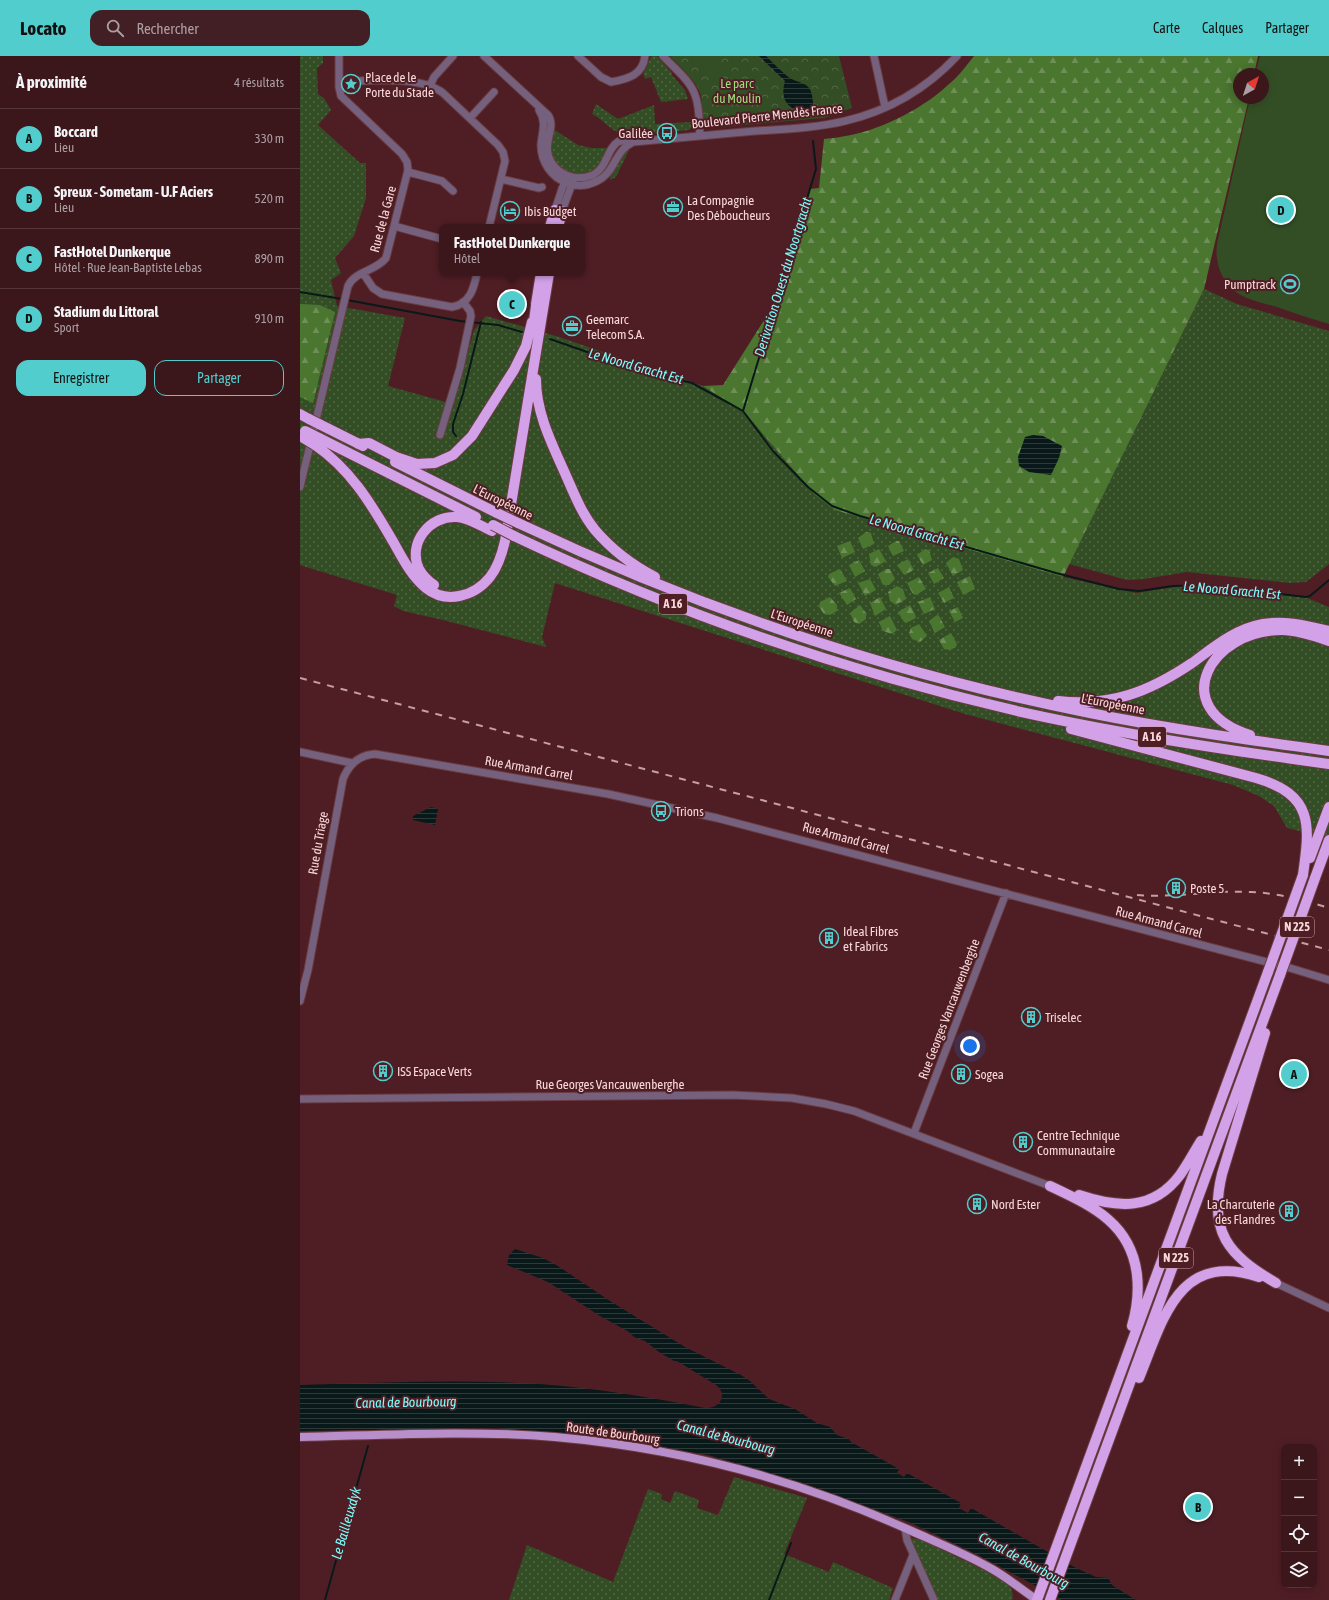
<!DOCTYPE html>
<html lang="fr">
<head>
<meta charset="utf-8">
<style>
	:root { --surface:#3b161b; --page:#421f24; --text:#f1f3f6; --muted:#ac9fa3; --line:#54353a; --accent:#52cdcd }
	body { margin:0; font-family:"Asap Condensed",sans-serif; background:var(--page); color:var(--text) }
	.controls { position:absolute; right:12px; bottom:12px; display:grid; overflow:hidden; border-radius:8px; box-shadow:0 2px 10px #0003 }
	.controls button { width:36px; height:36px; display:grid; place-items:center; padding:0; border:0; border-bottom:1px solid var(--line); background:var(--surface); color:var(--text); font:20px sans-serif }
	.compass { position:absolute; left:933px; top:12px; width:36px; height:36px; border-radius:50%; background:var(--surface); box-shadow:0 2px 10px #0003; rotate:39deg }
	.you { position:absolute; left:670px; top:990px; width:14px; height:14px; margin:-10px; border:3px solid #fff; border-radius:50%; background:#1a73e8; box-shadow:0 0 0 6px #1a73e833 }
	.badge { display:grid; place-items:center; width:26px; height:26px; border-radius:50%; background:var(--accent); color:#111; font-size:13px; font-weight:700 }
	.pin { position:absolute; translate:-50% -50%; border:2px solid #fff; box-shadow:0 1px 4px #0006 }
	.popup { position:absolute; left:139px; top:168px; width:146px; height:52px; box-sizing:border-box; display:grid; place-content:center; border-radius:8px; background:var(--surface); filter:drop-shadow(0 1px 3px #0005); font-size:13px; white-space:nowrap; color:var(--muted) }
	.popup b { font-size:15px; color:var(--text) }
	.popup::after { content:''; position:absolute; left:50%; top:100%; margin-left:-8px; border:8px solid transparent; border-top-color:var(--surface) }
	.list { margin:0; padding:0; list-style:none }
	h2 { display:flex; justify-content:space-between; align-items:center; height:52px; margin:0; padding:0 16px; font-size:17px }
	h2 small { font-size:13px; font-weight:400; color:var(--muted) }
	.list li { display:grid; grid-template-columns:26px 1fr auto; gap:12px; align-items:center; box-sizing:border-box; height:60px; padding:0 16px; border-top:1px solid var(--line) }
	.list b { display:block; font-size:15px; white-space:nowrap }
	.list p { margin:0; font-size:13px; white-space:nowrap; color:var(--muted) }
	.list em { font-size:13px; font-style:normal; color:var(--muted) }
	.actions { display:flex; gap:8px; padding:12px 16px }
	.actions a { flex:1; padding:9px 0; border:1px solid var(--accent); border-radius:12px; text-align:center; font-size:14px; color:var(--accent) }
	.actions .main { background:var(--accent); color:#111 }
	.icon { flex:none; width:22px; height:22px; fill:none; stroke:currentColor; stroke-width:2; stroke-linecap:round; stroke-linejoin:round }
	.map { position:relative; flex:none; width:1029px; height:1544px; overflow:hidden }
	header { display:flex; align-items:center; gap:24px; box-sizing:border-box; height:56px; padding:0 20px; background:var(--accent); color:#111 }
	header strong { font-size:19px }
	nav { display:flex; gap:22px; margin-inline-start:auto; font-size:14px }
	.search { width:280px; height:36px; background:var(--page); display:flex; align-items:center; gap:10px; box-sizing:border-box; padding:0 14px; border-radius:12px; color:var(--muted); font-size:15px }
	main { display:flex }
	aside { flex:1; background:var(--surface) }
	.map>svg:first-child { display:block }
	.grass { fill:url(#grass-dots) }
	.forest { fill:url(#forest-firs) }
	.park { fill:url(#park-crowns) }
	.garden { fill:#334e25 }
	.water { fill:url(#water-rules) }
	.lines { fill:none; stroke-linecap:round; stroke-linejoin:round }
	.stream { stroke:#091919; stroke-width:2 }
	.minor-casing { stroke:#6a3c41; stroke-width:9 }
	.major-casing { stroke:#6a3c41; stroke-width:10 }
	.highway-casing { stroke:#6a3c41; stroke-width:12 }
	.minor { stroke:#75617d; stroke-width:7 }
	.major { stroke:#b88fca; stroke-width:8 }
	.highway { stroke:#d2a1e8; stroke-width:10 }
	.rail { stroke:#c59fa1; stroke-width:2; stroke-dasharray:7 7; stroke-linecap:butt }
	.highway-bridge-casing { stroke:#6a3c41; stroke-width:12; stroke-linecap:butt }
	.highway-bridge { stroke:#d2a1e8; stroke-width:10 }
	.labels { text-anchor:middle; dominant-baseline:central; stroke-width:4; stroke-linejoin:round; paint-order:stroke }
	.shield { fill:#4f1e24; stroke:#c6a0a3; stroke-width:1 }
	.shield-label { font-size:12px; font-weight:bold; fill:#f9d8d9 }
	.poi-label { font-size:13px; fill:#f9d8d9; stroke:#4f1e24; text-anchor:start }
	.park-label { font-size:13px; fill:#9edd7d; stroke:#4f1e24 }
	.street-label { font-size:13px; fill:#f9d8d9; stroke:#4f1e24 }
	.water-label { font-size:14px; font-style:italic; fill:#7cfcfc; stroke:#4f1e24 }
</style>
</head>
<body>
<header>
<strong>Locato</strong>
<div class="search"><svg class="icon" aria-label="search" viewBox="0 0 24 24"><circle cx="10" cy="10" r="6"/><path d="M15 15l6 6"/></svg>Rechercher</div>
<nav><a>Carte</a><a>Calques</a><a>Partager</a></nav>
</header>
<main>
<aside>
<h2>À proximité<small>4 résultats</small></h2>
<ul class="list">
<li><span class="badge">A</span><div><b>Boccard</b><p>Lieu</p></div><em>330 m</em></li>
<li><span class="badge">B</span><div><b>Spreux - Sometam - U.F Aciers</b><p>Lieu</p></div><em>520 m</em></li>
<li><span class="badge">C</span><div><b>FastHotel Dunkerque</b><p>Hôtel · Rue Jean-Baptiste Lebas</p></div><em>890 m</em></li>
<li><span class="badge">D</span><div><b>Stadium du Littoral</b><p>Sport</p></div><em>910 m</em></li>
</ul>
<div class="actions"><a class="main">Enregistrer</a><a>Partager</a></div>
</aside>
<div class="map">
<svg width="1029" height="1544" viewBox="0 0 1029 1544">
	<defs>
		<pattern id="grass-dots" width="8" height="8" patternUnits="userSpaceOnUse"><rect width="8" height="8" fill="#334e25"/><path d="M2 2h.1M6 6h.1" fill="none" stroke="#516744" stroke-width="1.8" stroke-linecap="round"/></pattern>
		<pattern id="forest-firs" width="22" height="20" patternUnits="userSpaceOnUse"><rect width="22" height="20" fill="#4a7630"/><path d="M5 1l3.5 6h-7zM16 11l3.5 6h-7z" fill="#6e8f57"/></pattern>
		<pattern id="park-crowns" width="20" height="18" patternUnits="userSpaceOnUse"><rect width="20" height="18" fill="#334e25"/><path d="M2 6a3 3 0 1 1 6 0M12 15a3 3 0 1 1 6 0" fill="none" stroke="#516744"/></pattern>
		<pattern id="water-rules" width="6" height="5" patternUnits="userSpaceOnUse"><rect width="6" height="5" fill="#091919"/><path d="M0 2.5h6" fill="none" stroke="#2e3a3a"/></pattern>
	</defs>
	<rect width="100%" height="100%" fill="#4f1e24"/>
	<!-- grass -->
	<path class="grass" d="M0,0h23v7l-6,5 1,26 6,4 7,12 -13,15 42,38h6v35l-12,38 -19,22 6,15 -10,7 6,26 68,12 -17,68 65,18 21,-74 12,-14 73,21 144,49 42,27 69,81 249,83 73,16 57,-9 114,14 22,9v231l-42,-10 -13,-22 -15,-10 -26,-11 -268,-71 -410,-131 -13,54 4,10 -103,-27 -40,-9 -9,-5 3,-11 -97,-30z
		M352,0h5l15,17v2l13,15 3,9 -27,3 -10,-25 -6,2 -2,-5c4,-5 5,-14 9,-18z
		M296,48l22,15 36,-14 1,19 36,-2v6l-2,2 -61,5c-16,-1 -22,-14 -36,-21z
		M253,73l25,16 14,3h16l-9,19 -8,6 -7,2 -18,-2 -12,-9 -5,-16z
		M331,90l-15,31 -6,3c0,-14 11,-25 21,-34z
		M904,233l33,15 92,27v233l-23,18 -16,1 -103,-11 -43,7 -17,1 -58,-16z
		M434,1421l73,21 -23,56 45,18 4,-10 60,26 -4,12h-380l18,-55 86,37 35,-93 14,5 -1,5 9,4 5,-12 24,9 -2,8 21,7z
		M611,1482l11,2 66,32 23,14 2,11 -1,3h-77l-26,-59z"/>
	<!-- forest -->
	<path class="forest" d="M674,0h284l-4,18h-15v24h10l-45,191 -141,288 -228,-67 -21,-16 -69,-81 -42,-27 20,-1 59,-93 28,-103 9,-1 5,-49c9,-1 18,-2 27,-4 34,-7 74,-28 98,-51 10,-8 17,-18 25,-28z
		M0,248l20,1 15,7 -22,91 -13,-6z
		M566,476l5,1 3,11 -11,5 -5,-11z
		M550,485l5,11 -13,6 -5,-12z
		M596,485h3l5,10 -11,5 -5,-10z
		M579,493l7,12 -10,6 -5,-2 -2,-11z
		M625,493l4,1 3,10 -9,5 -6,-10z
		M653,501l6,2 4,11 -10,6 -7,-13z
		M608,503l6,11 -10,5 -7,-10z
		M559,504l6,11 -10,6 -6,-12z
		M638,512l6,10 -10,6 -6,-11z
		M540,513l7,12 -12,5 -7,-9 1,-3z
		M586,513h4l5,10 -6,6h-6l-5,-11z
		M670,520l5,13 -12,6 -6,-13z
		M619,521l7,12 -10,6 -3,-1 -6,-11z
		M570,523l6,11 -11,6 -7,-13z
		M597,530l6,3 3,10 -10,6 -6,-4 -2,-9z
		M649,531l5,11 -10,5 -6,-10z
		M550,532l6,11 -9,6 -8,-12z
		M530,541l7,8v6l-7,4 -6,-1 -5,-7 1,-5z
		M580,541l6,12 -11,7 -5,-13z
		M630,541l5,12 -11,5 -6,-12z
		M560,549l6,8v6l-7,5 -5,-2 -4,-9z
		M610,549l5,9 1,4 -10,5 -2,-1 -6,-10z
		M658,551l5,11 -8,4 -6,-11z
		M637,559l2,1 6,11 -10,6 -6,-12z
		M590,560l7,14 -5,4 -9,-3 -4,-9z
		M619,568l8,12 -7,6 -8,-3 -3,-6 2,-5z
		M651,577l6,11 -1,3 -6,3 -6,-1 -5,-9z"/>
	<!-- park -->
	<path class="park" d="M370,0h169l13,52 -28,10 -116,10c-8,-6 -5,-24 -7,-33 -5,-15 -20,-27 -31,-39z"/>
	<!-- garden -->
	<path class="garden" d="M405,0h3l15,16 -9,9 -17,-18z
		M960,0h69v268c-17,-5 -35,-11 -52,-17 -10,-3 -20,-5 -30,-9 -22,-9 -33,-31 -30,-54l33,-146h13v-24h-8z"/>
	<!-- water -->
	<path class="water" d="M459,0h7c7,7 14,14 21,20 13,10 25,3 26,27 0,5 -1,8 -4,11 -19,-4 -30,-12 -24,-33z
		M733,379l10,1 19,10 -3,12 -8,17 -22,-3 -10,-6 -1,-9 7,-20z
		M131,751l7,2 -3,16 -22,-5v-4z
		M215,1193l28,9 15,8 52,35 75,46 56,28 9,6 19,18 26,10 22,14 13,4 7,8 12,4 2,3 48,27 -2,4 7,4 3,-4 54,30 -2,5 9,5 3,-5 105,60 20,9 13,1 1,4 2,2v1l24,15h-74l-84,-45 -67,-32 -108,-40 -95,-28 -102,-18 -109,-9 -197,3v-46c79,-2 160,-6 240,-1 55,4 110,13 165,24 14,1 24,-13 11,-23l-39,-24h-3l-15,-9 -14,-11 -11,-4 -5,-5 -29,-16 -52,-34 -41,-17 2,-10z"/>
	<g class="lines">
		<!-- stream -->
		<path class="stream" d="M0,236l42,7
			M47,244l113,21 38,4 24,7
			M250,283l86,30 56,14 33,18 18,10 30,40 35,36 24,19 28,10 196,57 63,16 20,2 34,-5 31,-1 102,12 4,-1 19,-16
			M443,355l73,-242 -3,-28
			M156,380l-3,-4v-8l10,-30 18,-72
			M25,1544l43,-154
			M469,1544l22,-57"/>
		<defs>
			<path id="minor" d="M184,0l64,59c6,9 1,17 0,27 -3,15 6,29 21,34 8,3 16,2 24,-1 15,-8 13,-26 26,-34l14,1c41,-4 81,-7 122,-11 30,-2 61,-3 90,-10 43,-10 82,-33 112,-65
				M278,0l23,21 10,5c17,-3 32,-7 34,-26
				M363,0c11,12 27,24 32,39 5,12 4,28 5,41
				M574,0l11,51
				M39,26c30,-1 80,-7 104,11l55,52 5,7 2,9 -16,66
				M130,30l4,-9 19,-21
				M239,54c8,12 3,22 2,35 0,17 10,32 26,38 10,4 20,3 30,-2 19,-9 17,-30 36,-39
				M170,62l24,-26
				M108,116l34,9 11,10
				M201,123l38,9 3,-1
				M255,154l11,-33
				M262,155l11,-30
				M94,170l48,13
				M63,217l10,15 9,6 70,13c18,-3 22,-19 25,-34
				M140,379l20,-67 11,-52 -1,-5 -7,-9
				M0,431l48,-201c7,-15 28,-15 38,-28l22,-88 -1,-8 -5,-8 -61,-58 -2,-9v-31
				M0,696l52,11
				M0,945l8,-31 35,-191c6,-15 16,-24 32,-25l233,40 109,24 573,150 39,12
				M0,1043l433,-4 59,3 34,6 28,7 196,75
				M614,1077l92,-240
				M976,1227l53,25
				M605,1472l2,12 27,60
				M595,1544l18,-45"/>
			<path id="major" d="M0,1381c85,-2 170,-7 255,0 124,11 248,44 361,96 25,11 52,22 76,36 16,9 30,21 45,31"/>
			<path id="highway" d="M250,171l5,-17
				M258,171l4,-16
				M236,248l5,-31
				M233,273l4,-31
				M236,323c0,33 15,63 28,92 9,20 17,42 31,59 17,20 37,35 60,47
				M0,358l9,5
				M19,368l44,22
				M19,382l157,79
				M58,388l11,-1 27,14 21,7 18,-1 18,-8 19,-19 42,-66 12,-24 6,-24
				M15,389c35,24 55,57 76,93 10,17 19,37 35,50 20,16 48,9 64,-11 8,-10 12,-23 15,-36l44,-268
				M95,406l102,51
				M218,467c182,86 374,151 572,190 79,16 159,27 239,38
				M214,480c160,76 330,135 503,175 103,23 208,39 312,53
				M134,529c-6,-4 -11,-9 -15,-16 -12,-26 11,-54 38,-52 12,1 24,9 35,14
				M758,645c52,6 91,-9 134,-38 22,-16 43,-34 71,-39 23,-4 44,2 66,7
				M771,673l185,49c58,17 54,47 47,97
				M950,679c-84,-27 -40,-105 32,-105 15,0 33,6 47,11
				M1010,802l19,-51
				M1015,822l14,-38
				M965,977l-43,141c-14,58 6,81 54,109
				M750,1130c42,20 81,37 87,89 2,18 0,34 -5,51
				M779,1139c39,13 74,16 101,-20 8,-11 14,-23 21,-34
				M839,1322c24,-58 39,-128 120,-101
				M737,1544l231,-628
				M750,1544l230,-625"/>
		</defs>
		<!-- minor casing -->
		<use href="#minor" class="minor-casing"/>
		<!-- major casing -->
		<use href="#major" class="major-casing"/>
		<!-- highway casing -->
		<use href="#highway" class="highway-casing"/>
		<!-- minor -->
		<use href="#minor" class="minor"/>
		<!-- major -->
		<use href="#major" class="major"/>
		<!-- highway -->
		<use href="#highway" class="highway"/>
		<!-- rail -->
		<path class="rail" d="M0,622l1029,272
			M837,839c38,3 76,-5 114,-3 27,1 52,8 78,16"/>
		<defs>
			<path id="highway-bridge" d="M9,363l10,5
				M5,375l14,7
				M2,381l13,8
				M197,457l21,10
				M193,469l21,11
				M968,916l35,-97
				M980,919l35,-97"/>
		</defs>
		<!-- highway-bridge casing -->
		<use href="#highway-bridge" class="highway-bridge-casing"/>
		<!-- highway-bridge -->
		<use href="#highway-bridge" class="highway-bridge"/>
	</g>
	<!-- icons -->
	<defs>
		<symbol id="sight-ring" viewBox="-11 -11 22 22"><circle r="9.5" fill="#4f1e24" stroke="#52cdcd" stroke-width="1.5"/><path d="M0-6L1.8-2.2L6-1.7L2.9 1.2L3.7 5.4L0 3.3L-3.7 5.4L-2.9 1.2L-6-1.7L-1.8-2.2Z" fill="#52cdcd"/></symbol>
		<symbol id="bus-ring" viewBox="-11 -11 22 22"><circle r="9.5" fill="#4f1e24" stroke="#52cdcd" stroke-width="1.5"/><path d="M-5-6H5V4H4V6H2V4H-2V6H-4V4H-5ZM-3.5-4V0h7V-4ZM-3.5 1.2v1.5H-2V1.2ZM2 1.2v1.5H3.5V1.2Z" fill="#52cdcd"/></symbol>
		<symbol id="office-ring" viewBox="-11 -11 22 22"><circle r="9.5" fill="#4f1e24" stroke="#52cdcd" stroke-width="1.5"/><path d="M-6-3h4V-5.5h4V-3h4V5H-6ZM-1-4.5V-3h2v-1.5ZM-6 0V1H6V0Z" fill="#52cdcd"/></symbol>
		<symbol id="hotel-ring" viewBox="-11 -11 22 22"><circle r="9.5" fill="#4f1e24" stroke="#52cdcd" stroke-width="1.5"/><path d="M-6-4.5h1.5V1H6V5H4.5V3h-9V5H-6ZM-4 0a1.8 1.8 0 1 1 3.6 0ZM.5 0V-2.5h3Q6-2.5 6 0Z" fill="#52cdcd"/></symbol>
		<symbol id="stadium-ring" viewBox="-11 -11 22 22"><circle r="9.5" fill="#4f1e24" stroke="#52cdcd" stroke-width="1.5"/><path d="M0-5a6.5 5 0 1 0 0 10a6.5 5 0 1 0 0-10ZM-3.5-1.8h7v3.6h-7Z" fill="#52cdcd"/></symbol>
		<symbol id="building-ring" viewBox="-11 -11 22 22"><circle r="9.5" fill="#4f1e24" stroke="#52cdcd" stroke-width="1.5"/><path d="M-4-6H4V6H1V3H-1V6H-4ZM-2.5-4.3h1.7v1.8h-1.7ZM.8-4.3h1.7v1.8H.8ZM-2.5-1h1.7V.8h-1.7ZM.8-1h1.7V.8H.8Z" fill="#52cdcd"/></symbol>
	</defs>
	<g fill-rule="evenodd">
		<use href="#sight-ring" x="40" y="17" width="22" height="22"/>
		<use href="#bus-ring" x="356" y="66" width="22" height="22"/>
		<use href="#office-ring" x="362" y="140" width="22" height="22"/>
		<use href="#hotel-ring" x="199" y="144" width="22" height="22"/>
		<use href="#stadium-ring" x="979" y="217" width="22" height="22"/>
		<use href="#office-ring" x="261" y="259" width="22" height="22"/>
		<use href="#bus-ring" x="350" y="744" width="22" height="22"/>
		<use href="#building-ring" x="865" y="821" width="22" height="22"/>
		<use href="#building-ring" x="518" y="871" width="22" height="22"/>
		<use href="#building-ring" x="720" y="950" width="22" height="22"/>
		<use href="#building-ring" x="72" y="1004" width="22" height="22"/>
		<use href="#building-ring" x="650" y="1007" width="22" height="22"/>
		<use href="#building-ring" x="712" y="1075" width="22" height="22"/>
		<use href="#building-ring" x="666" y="1137" width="22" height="22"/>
		<use href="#building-ring" x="978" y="1144" width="22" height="22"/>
	</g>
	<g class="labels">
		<!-- shield labels -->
		<g class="shield">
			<rect x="359" y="538" width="28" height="20" rx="3"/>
			<rect x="838" y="671" width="28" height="20" rx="3"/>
			<rect x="980" y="861" width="34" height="20" rx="3"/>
			<rect x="859" y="1192" width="34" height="20" rx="3"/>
		</g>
		<g class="shield-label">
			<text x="373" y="548">A 16</text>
			<text x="852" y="681">A 16</text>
			<text x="997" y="871">N 225</text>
			<text x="876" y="1202">N 225</text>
		</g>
		<!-- poi labels -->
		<g class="poi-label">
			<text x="65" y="21">Place de le<tspan x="65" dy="15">Porte du Stade</tspan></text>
			<text x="353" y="77" text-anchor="end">Galilée</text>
			<text x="387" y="144">La Compagnie<tspan x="387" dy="15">Des Déboucheurs</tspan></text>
			<text x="224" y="155">Ibis Budget</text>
			<text x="976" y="228" text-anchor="end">Pumptrack</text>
			<text x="286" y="263">Geemarc<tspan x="286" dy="15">Telecom S.A.</tspan></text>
			<text x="375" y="755">Trions</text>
			<text x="890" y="832">Poste 5</text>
			<text x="543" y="875">Ideal Fibres<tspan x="543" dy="15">et Fabrics</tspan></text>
			<text x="745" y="961">Triselec</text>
			<text x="97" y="1015">ISS Espace Verts</text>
			<text x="675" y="1018">Sogea</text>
			<text x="737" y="1079">Centre Technique<tspan x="737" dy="15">Communautaire</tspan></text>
			<text x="691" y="1148">Nord Ester</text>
			<text x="975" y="1148" text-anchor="end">La Charcuterie<tspan x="975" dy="15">des Flandres</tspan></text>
		</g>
		<!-- park labels -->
		<g class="park-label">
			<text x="437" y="27">Le parc<tspan x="437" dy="15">du Moulin</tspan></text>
		</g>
		<!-- street labels -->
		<g class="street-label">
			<text transform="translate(467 60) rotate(-6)">Boulevard Pierre Mendès France</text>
			<text transform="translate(83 163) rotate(-75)">Rue de la Gare</text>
			<text transform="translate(203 446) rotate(26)">L'Européenne</text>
			<text transform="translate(502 567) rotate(18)">L'Européenne</text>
			<text transform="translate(813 648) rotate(11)">L'Européenne</text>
			<text transform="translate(229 712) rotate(10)">Rue Armand Carrel</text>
			<text transform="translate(546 782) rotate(15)">Rue Armand Carrel</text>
			<text transform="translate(18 787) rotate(-80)">Rue du Triage</text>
			<text transform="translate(859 866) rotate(15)">Rue Armand Carrel</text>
			<text transform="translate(649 953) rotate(-69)">Rue Georges Vancauwenberghe</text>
			<text x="310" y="1028">Rue Georges Vancauwenberghe</text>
			<text transform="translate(313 1377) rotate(8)">Route de Bourbourg</text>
		</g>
		<!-- water labels -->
		<g class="water-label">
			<text transform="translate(483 221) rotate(-73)">Derivation Ouest du Noortgracht</text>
			<text transform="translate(336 310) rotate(16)">Le Noord Gracht Est</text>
			<text transform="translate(617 476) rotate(16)">Le Noord Gracht Est</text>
			<text transform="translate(932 534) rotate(5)">Le Noord Gracht Est</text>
			<text transform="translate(106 1346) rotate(-1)">Canal de Bourbourg</text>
			<text transform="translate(426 1381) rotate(15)">Canal de Bourbourg</text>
			<text transform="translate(46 1467) rotate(-74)">Le Bailleuxdyk</text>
			<text transform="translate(724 1504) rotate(29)">Canal de Bourbourg</text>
		</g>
	</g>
</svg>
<div class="controls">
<button>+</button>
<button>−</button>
<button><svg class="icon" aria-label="locate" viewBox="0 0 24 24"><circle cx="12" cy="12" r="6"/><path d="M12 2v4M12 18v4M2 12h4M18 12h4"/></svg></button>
<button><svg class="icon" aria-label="layers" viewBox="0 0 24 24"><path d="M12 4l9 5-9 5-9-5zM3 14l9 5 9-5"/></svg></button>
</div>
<svg class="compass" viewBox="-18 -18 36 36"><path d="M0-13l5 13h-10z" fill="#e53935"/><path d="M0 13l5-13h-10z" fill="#ac9fa3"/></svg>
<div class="you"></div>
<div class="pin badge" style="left:994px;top:1018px">A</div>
<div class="pin badge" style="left:898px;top:1451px">B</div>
<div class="pin badge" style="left:212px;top:248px">C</div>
<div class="popup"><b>FastHotel Dunkerque</b>Hôtel</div>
<div class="pin badge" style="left:981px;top:154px">D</div>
</div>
</main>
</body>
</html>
